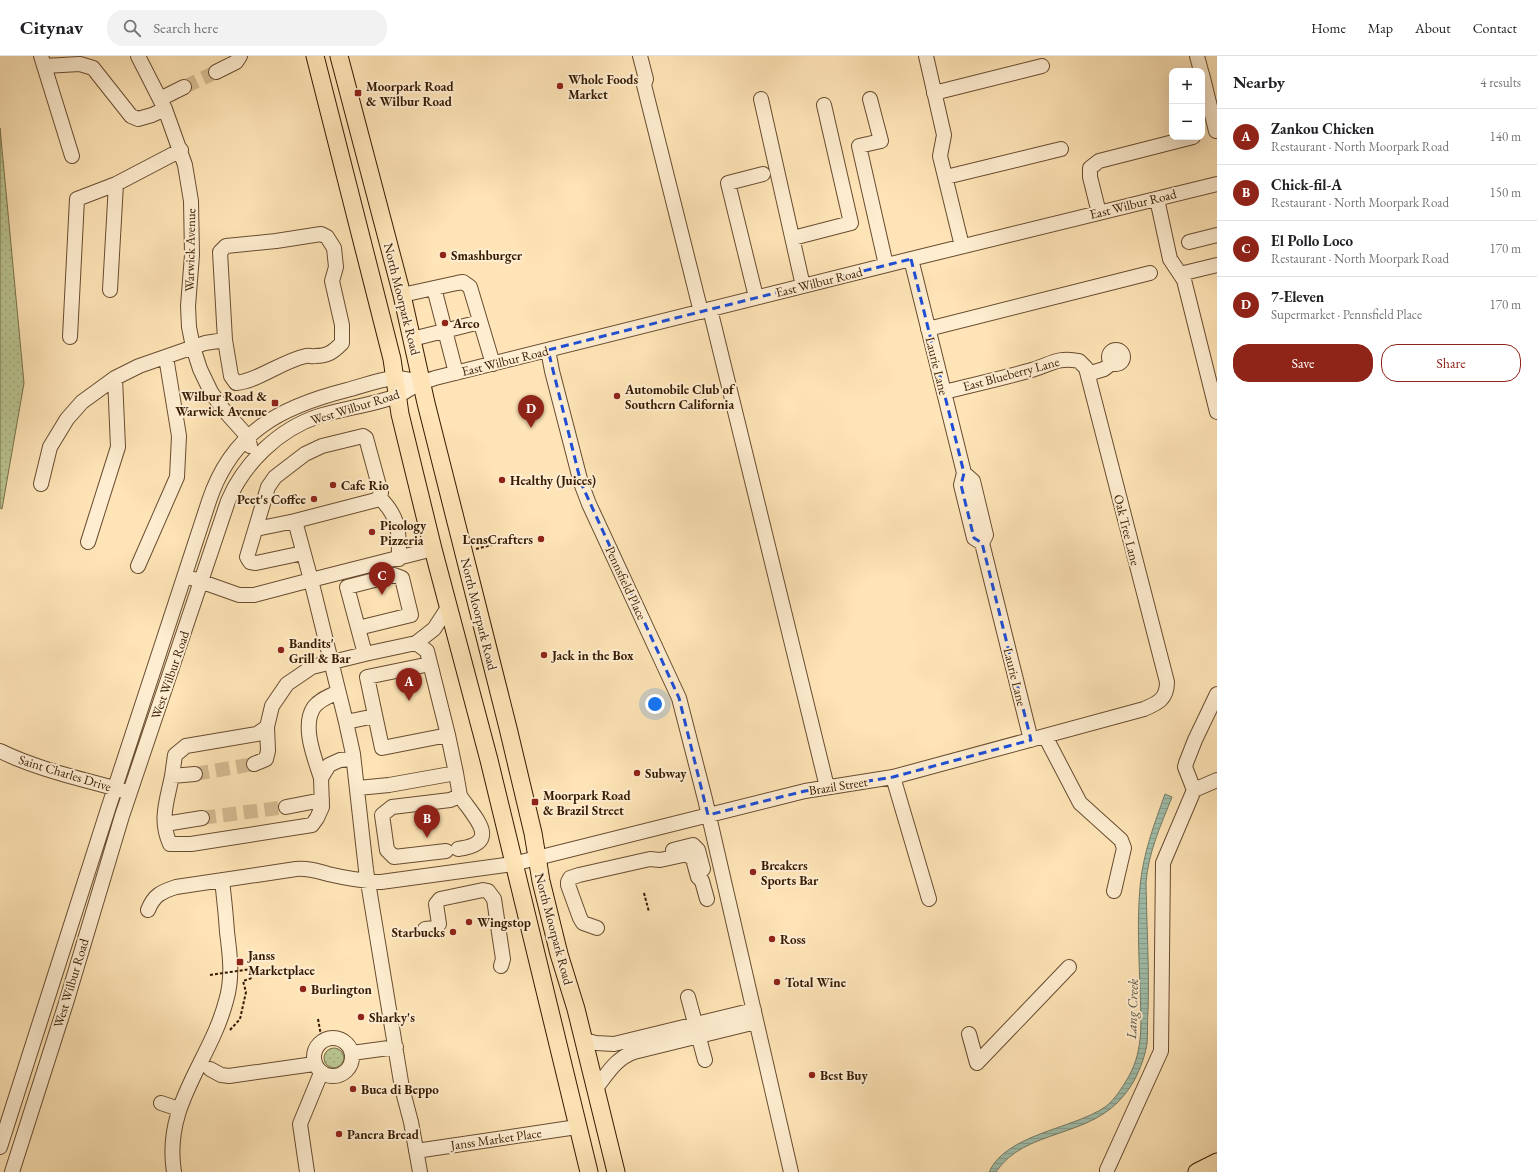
<!DOCTYPE html>
<html lang="en">
<head>
<meta charset="utf-8">
<style>
	:root { --surface:#fff; --page:#f2f2f2; --text:#202124; --muted:#757577; --line:#e0e0e0; --accent:#8f2418 }
	body { margin:0; font-family:"EB Garamond",serif; background:var(--page); color:var(--text) }
	.controls { position:absolute; right:12px; top:12px; display:grid; overflow:hidden; border-radius:8px; box-shadow:0 4px 16px #0002 }
	.controls button { width:36px; height:36px; display:grid; place-items:center; padding:0; border:0; border-bottom:1px solid var(--line); background:var(--surface); color:var(--text); font:20px sans-serif }
	.you { position:absolute; left:655px; top:648px; width:14px; height:14px; margin:-10px; border:3px solid #fff; border-radius:50%; background:#1a73e8; box-shadow:0 0 0 6px #1a73e833 }
	.badge { display:grid; place-items:center; width:26px; height:26px; border-radius:50%; background:var(--accent); color:#fff; font-size:13px; font-weight:700 }
	.pin { position:absolute; translate:-50% -33px; filter:drop-shadow(0 1px 2px #0008) }
	.pin::after { content:''; position:absolute; top:21px; width:14px; height:12px; background:inherit; clip-path:polygon(0 0,100% 0,50% 100%) }
	.list { margin:0; padding:0; list-style:none }
	h2 { display:flex; justify-content:space-between; align-items:center; height:52px; margin:0; padding:0 16px; font-size:17px }
	h2 small { font-size:13px; font-weight:400; color:var(--muted) }
	.list li { display:grid; grid-template-columns:26px 1fr auto; gap:12px; align-items:center; box-sizing:border-box; height:56px; padding:0 16px; border-top:1px solid var(--line) }
	.list b { display:block; font-size:15px; white-space:nowrap }
	.list p { margin:0; font-size:13px; white-space:nowrap; color:var(--muted) }
	.list em { font-size:13px; font-style:normal; color:var(--muted) }
	.actions { display:flex; gap:8px; padding:12px 16px }
	.actions a { flex:1; padding:9px 0; border:1px solid var(--accent); border-radius:16px; text-align:center; font-size:14px; color:var(--accent) }
	.actions .main { background:var(--accent); color:#fff }
	.icon { flex:none; width:22px; height:22px; fill:none; stroke:currentColor; stroke-width:2; stroke-linecap:round; stroke-linejoin:round }
	.map { position:relative; flex:none; width:1217px; height:1116px; overflow:hidden }
	header { display:flex; align-items:center; gap:24px; box-sizing:border-box; height:56px; padding:0 20px; background:var(--surface); border-bottom:1px solid var(--line) }
	header strong { font-size:19px }
	nav { display:flex; gap:22px; margin-inline-start:auto; font-size:14px }
	.search { width:280px; height:36px; background:var(--page); display:flex; align-items:center; gap:10px; box-sizing:border-box; padding:0 14px; border-radius:16px; color:var(--muted); font-size:15px }
	main { display:flex }
	aside { flex:1; background:var(--surface) }
	.map>svg:first-child { display:block }
	.park { fill:url(#park-dots); stroke:#78704a }
	.water { fill:url(#water-rules); stroke:#767d68 }
	.lines { fill:none; stroke-linecap:round; stroke-linejoin:round }
	.minor-tunnel { stroke:#d6bc92; stroke-width:14; stroke-dasharray:14 7; stroke-linecap:butt }
	.minor-casing { stroke:#684c30; stroke-width:16 }
	.major-casing { stroke:#361a03; stroke-width:19 }
	.path { stroke:#361a03; stroke-width:2; stroke-dasharray:3 2; stroke-linecap:butt }
	.minor { stroke:#feedd0; stroke-width:14 }
	.major { stroke:#fee4b6; stroke-width:17 }
	.path-bridge { stroke:#361a03; stroke-width:2; stroke-dasharray:3 2; stroke-linecap:butt }
	.marked { fill:none; stroke:#1d4ed8; stroke-width:3; stroke-dasharray:8 5; stroke-linejoin:round }
	.poi-dot { fill:#8f2418; stroke:#feedd0; stroke-width:1.5 }
	.labels { text-anchor:middle; dominant-baseline:central; stroke-width:4; stroke-linejoin:round; paint-order:stroke }
	.poi-label { font-size:13px; font-weight:bold; fill:#361a03; stroke:#feedd0; text-anchor:start }
	.street-label { font-size:13px; fill:#361a03; stroke:#feedd0 }
	.water-label { font-size:14px; font-style:italic; fill:#5b543e; stroke:#feedd0 }
</style>
</head>
<body>
<header>
<strong>Citynav</strong>
<div class="search"><svg class="icon" aria-label="search" viewBox="0 0 24 24"><circle cx="10" cy="10" r="6"/><path d="M15 15l6 6"/></svg>Search here</div>
<nav><a>Home</a><a>Map</a><a>About</a><a>Contact</a></nav>
</header>
<main>
<div class="map">
<svg width="1217" height="1116" viewBox="0 0 1217 1116">
	<defs>
		<pattern id="park-dots" width="8" height="8" patternUnits="userSpaceOnUse"><rect width="8" height="8" fill="#bac592"/><path d="M2 2h.1M6 6h.1" fill="none" stroke="#a0a97c" stroke-width="1.8" stroke-linecap="round"/></pattern>
		<pattern id="water-rules" width="6" height="5" patternUnits="userSpaceOnUse"><rect width="6" height="5" fill="#a0bfac"/><path d="M0 2.5h6" fill="none" stroke="#8aa492"/></pattern>
	</defs>
	<rect width="100%" height="100%" fill="#fee4b6"/>
	<filter id="stains"><feTurbulence type="fractalNoise" baseFrequency=".005" numOctaves="4"/><feColorMatrix values="0 0 0 0 .2 0 0 0 0 .09 0 0 0 0 .02 0 0 0 .5 -.17"/></filter>
	<radialGradient id="worn" r=".72"><stop offset=".6" stop-color="#630" stop-opacity="0"/><stop offset="1" stop-color="#630" stop-opacity=".3"/></radialGradient>
	<!-- park -->
	<path class="park" d="M0,72l24,255 -22,126 -2,-1z
		M324 1002a10 10 0 1 1 20 0a10 10 0 1 1-20 0Z"/>
	<!-- water -->
	<path class="water" d="M1165,738l7,3c-11,28 -24,56 -26,86 0,13 1,27 1,40 1,29 2,58 1,88 -1,11 0,23 -1,33 -3,17 -11,37 -22,50 -34,45 -100,34 -129,78h-7c17,-38 84,-43 116,-65 10,-7 18,-21 24,-31 15,-27 12,-57 11,-86 -1,-34 -3,-69 0,-103 3,-34 14,-62 25,-93z"/>
	<g class="lines">
		<!-- minor-tunnel -->
		<path class="minor-tunnel" d="M184,31l32,-15
			M195,718l59,-10
			M202,762l84,-11"/>
		<defs>
			<path id="minor" d="M41,0l31,100
				M138,0l27,53 20,56 6,36 1,54 -4,51 1,21 4,20 7,22 11,23 12,17 25,28 2,9
				M640,0l6,23 -2,6 57,227
				M926,0l18,79 -4,21 22,90
				M1197,0l4,15
				M44,10l36,-2 13,4 38,48 7,3 14,-4 13,-6
				M216,16l20,-10 4,-6
				M1202,18l14,57
				M934,37l108,-27
				M160,43l24,-12
				M761,43l42,187
				M870,43l11,42 -22,5 27,119
				M946,121l115,-28
				M1157,143l13,60 14,21 33,132
				M1099,157l-9,-36v-9l9,-7 94,-24
				M321,178l6,3 7,11 2,19 -4,14 10,44v18c-9,9 -14,13 -27,13 -3,1 -6,-1 -9,0 -24,5 -48,25 -70,27l-5,-7 -6,-36 -5,-88 6,-6 50,-5z
				M793,182l58,-15 -27,-118
				M1189,186l28,-7
				M911,203l53,214 -3,12 13,53 8,5
				M1180,218l37,-9
				M434,232l22,85
				M110,234l6,-106
				M402,239l55,-12 6,-1 7,5 23,77
				M756,241l-28,-114 35,-9
				M710,253l117,478
				M928,273l222,-56
				M70,281l7,-138 39,-15 65,-34
				M412,283l68,-17
				M1109 301a7 7 0 1 1 14 0a7 7 0 1 1-14 0Z
				M548,294l4,21 29,112 8,21 90,194 26,101 86,373
				M1088,318l16,-5 8,-6
				M964,417l9,8 13,54 -4,8 49,197
				M41,428l9,-37 17,-28 15,-17 33,-24 24,-12 66,-23 20,-3
				M379,441c21,21 20,34 20,62
				M256,473l39,-8
				M88,486l30,-95 -3,-69
				M303,497l-47,10 -6,-1 -3,-5 21,-70 7,-10 30,-23 17,-8 41,-10 3,2 15,55 -2,4 -3,3 -81,21 16,59 122,-31
				M138,510l39,-89 2,-41 -13,-79
				M194,523l45,16h15l57,-15 35,142 7,32 13,116 36,218 9,34 9,50
				M358,572l53,-13 -9,-37 -8,-3 -47,12 18,67
				M416,587l18,-14 15,-23
				M430,608l-63,13 15,71 66,-13
				M346,666l29,-6
				M1045,680l35,67 41,37 3,8 -10,43
				M0,695c39,19 83,28 124,40
				M254,708l12,-5 2,-8 -1,-24 5,-21 15,-22 25,-17 53,-13 51,-11 11,8 21,84 8,38
				M195,718l-23,2c-5,25 -13,44 -2,68h21l121,-19 5,-7 5,-11 -1,-29 8,-13 11,-5 13,-1
				M172,720l3,-21 11,-9 71,-12 10,-7
				M893,721l36,122
				M321,722c-6,-19 -20,-52 -7,-71 6,-8 16,-11 24,-15
				M358,732l31,-3 67,-12 4,23 -10,4 -58,7 -10,8 5,35 7,7 52,-6
				M1194,734l23,-10
				M286,751l36,-7
				M165,768l37,-6
				M458,793c45,-6 16,-32 2,-53
				M673,794l20,-5 5,5 5,19
				M148,854c6,-15 13,-18 28,-23l120,-18c12,-1 21,2 32,5 17,4 35,7 53,8l132,-18 292,-73 88,-14 251,-68c14,-6 23,-10 23,-27l-81,-314 -7,-7c-23,-5 -30,5 -51,10 -28,8 -56,14 -84,21
				M597,872l-14,-5 -3,-5 -12,-33v-3l2,-4 9,-3 71,-16 10,1 23,-5h5l5,4 5,18 4,4 5,18
				M425,873l10,-1 4,-4 -3,-20 4,-5 43,-9 5,1 6,8 9,60 -2,7
				M688,941l17,63
				M969,978l8,29 92,-96
				M314 1001a19 19 0 1 1 38 0a19 19 0 1 1-38 0Z
				M584,984l12,3 18,1 140,-34
				M352,997l44,-6
				M210,1013l11,6 8,1 85,-12
				M596,1032c12,-15 19,-29 38,-36l122,-30
				M161,1047l18,6
				M0,1091l109,-341 100,-305c23,-69 71,-94 138,-111 15,-4 31,-10 47,-12 9,-1 19,3 27,4
				M416,1095l161,-24
				M12,1116l54,-169 56,-187 106,-315c16,-38 51,-72 91,-85 26,-8 53,-11 78,-20 8,-3 15,-10 24,-13 4,-2 9,-3 14,-5l476,-119 306,-75
				M174,1116c-11,-68 36,-110 52,-171 7,-23 4,-46 1,-69 -1,-17 -3,-34 -5,-52
				M307,1116l-7,-48 21,-51
				M1107,1116v-2l54,-119 2,-188 31,-73 -9,-23 1,-4 9,-23 22,-46"/>
			<path id="major" d="M315,0l77,303 8,55 33,135 56,211 100,412
				M339,0l63,239 24,108 82,325 25,105 8,48 18,73 17,55 40,163
				M1197,1116l20,-10"/>
		</defs>
		<!-- minor casing -->
		<use href="#minor" class="minor-casing"/>
		<!-- major casing -->
		<use href="#major" class="major-casing"/>
		<!-- path -->
		<path class="path" d="M476,493l16,-4
			M644,837l5,19
			M318,963l4,22
			M230,974l10,-11 6,-27 -3,-11 9,-3"/>
		<!-- minor -->
		<use href="#minor" class="minor"/>
		<!-- major -->
		<use href="#major" class="major"/>
		<!-- path-bridge -->
		<path class="path-bridge" d="M210,919l41,-6"/>
	</g>
	<!-- marked area -->
	<path class="marked" d="M911,203l53,214 -3,12 13,53 8,5 49,197 -138,37 -88,14 -97,24 -29,-117 -98,-215 -33,-133z"/>
	<!-- markers -->
	<g class="poi-dot">
		<circle cx="560" cy="30" r="4"/>
		<rect x="354" y="33" width="8" height="8" rx="2"/>
		<circle cx="443" cy="199" r="4"/>
		<circle cx="445" cy="267" r="4"/>
		<circle cx="617" cy="340" r="4"/>
		<rect x="271" y="343" width="8" height="8" rx="2"/>
		<circle cx="502" cy="424" r="4"/>
		<circle cx="333" cy="429" r="4"/>
		<circle cx="314" cy="443" r="4"/>
		<circle cx="372" cy="476" r="4"/>
		<circle cx="541" cy="483" r="4"/>
		<circle cx="281" cy="594" r="4"/>
		<circle cx="544" cy="599" r="4"/>
		<circle cx="637" cy="717" r="4"/>
		<rect x="531" y="742" width="8" height="8" rx="2"/>
		<circle cx="753" cy="816" r="4"/>
		<circle cx="469" cy="866" r="4"/>
		<circle cx="453" cy="876" r="4"/>
		<circle cx="772" cy="883" r="4"/>
		<rect x="236" y="902" width="8" height="8" rx="2"/>
		<circle cx="777" cy="926" r="4"/>
		<circle cx="303" cy="933" r="4"/>
		<circle cx="361" cy="961" r="4"/>
		<circle cx="812" cy="1019" r="4"/>
		<circle cx="353" cy="1033" r="4"/>
		<circle cx="339" cy="1078" r="4"/>
	</g>
	<g class="labels">
		<!-- poi labels -->
		<g class="poi-label">
			<text x="568" y="23">Whole Foods<tspan x="568" dy="15">Market</tspan></text>
			<text x="366" y="30">Moorpark Road<tspan x="366" dy="15">&amp; Wilbur Road</tspan></text>
			<text x="451" y="199">Smashburger</text>
			<text x="453" y="267">Arco</text>
			<text x="625" y="333">Automobile Club of<tspan x="625" dy="15">Southern California</tspan></text>
			<text x="267" y="340" text-anchor="end">Wilbur Road &amp;<tspan x="267" dy="15">Warwick Avenue</tspan></text>
			<text x="510" y="424">Healthy (Juices)</text>
			<text x="341" y="429">Cafe Rio</text>
			<text x="306" y="443" text-anchor="end">Peet's Coffee</text>
			<text x="380" y="469">Pieology<tspan x="380" dy="15">Pizzeria</tspan></text>
			<text x="533" y="483" text-anchor="end">LensCrafters</text>
			<text x="289" y="587">Bandits'<tspan x="289" dy="15">Grill &amp; Bar</tspan></text>
			<text x="552" y="599">Jack in the Box</text>
			<text x="645" y="717">Subway</text>
			<text x="543" y="739">Moorpark Road<tspan x="543" dy="15">&amp; Brazil Street</tspan></text>
			<text x="761" y="809">Breakers<tspan x="761" dy="15">Sports Bar</tspan></text>
			<text x="477" y="866">Wingstop</text>
			<text x="445" y="876" text-anchor="end">Starbucks</text>
			<text x="780" y="883">Ross</text>
			<text x="248" y="899">Janss<tspan x="248" dy="15">Marketplace</tspan></text>
			<text x="785" y="926">Total Wine</text>
			<text x="311" y="933">Burlington</text>
			<text x="369" y="961">Sharky's</text>
			<text x="820" y="1019">Best Buy</text>
			<text x="361" y="1033">Buca di Beppo</text>
			<text x="347" y="1078">Panera Bread</text>
		</g>
		<!-- street labels -->
		<g class="street-label">
			<text transform="translate(1133 148) rotate(-14)">East Wilbur Road</text>
			<text transform="translate(190 194) rotate(-89)">Warwick Avenue</text>
			<text transform="translate(819 226) rotate(-14)">East Wilbur Road</text>
			<text transform="translate(402 243) rotate(76)">North Moorpark Road</text>
			<text transform="translate(505 305) rotate(-14)">East Wilbur Road</text>
			<text transform="translate(937 310) rotate(76)">Laurie Lane</text>
			<text transform="translate(1011 318) rotate(-15)">East Blueberry Lane</text>
			<text transform="translate(355 351) rotate(-17)">West Wilbur Road</text>
			<text transform="translate(1127 474) rotate(76)">Oak Tree Lane</text>
			<text transform="translate(626 527) rotate(65)">Pennsfield Place</text>
			<text transform="translate(479 558) rotate(76)">North Moorpark Road</text>
			<text transform="translate(170 619) rotate(-71)">West Wilbur Road</text>
			<text transform="translate(1015 621) rotate(76)">Laurie Lane</text>
			<text transform="translate(65 717) rotate(17)">Saint Charles Drive</text>
			<text transform="translate(838 730) rotate(-9)">Brazil Street</text>
			<text transform="translate(554 873) rotate(75)">North Moorpark Road</text>
			<text transform="translate(71 927) rotate(-73)">West Wilbur Road</text>
			<text transform="translate(496 1083) rotate(-8)">Janss Market Place</text>
		</g>
		<!-- water labels -->
		<g class="water-label">
			<text transform="translate(1132 953) rotate(-88)">Lang Creek</text>
		</g>
	</g>
	<rect width="100%" height="100%" filter="url(#stains)"/>
	<rect width="100%" height="100%" fill="url(#worn)"/>
</svg>
<div class="controls">
<button>+</button>
<button>−</button>
</div>
<div class="you"></div>
<div class="pin badge" style="left:409px;top:645px">A</div>
<div class="pin badge" style="left:427px;top:782px">B</div>
<div class="pin badge" style="left:382px;top:539px">C</div>
<div class="pin badge" style="left:531px;top:372px">D</div>
</div>
<aside>
<h2>Nearby<small>4 results</small></h2>
<ul class="list">
<li><span class="badge">A</span><div><b>Zankou Chicken</b><p>Restaurant · North Moorpark Road</p></div><em>140 m</em></li>
<li><span class="badge">B</span><div><b>Chick-fil-A</b><p>Restaurant · North Moorpark Road</p></div><em>150 m</em></li>
<li><span class="badge">C</span><div><b>El Pollo Loco</b><p>Restaurant · North Moorpark Road</p></div><em>170 m</em></li>
<li><span class="badge">D</span><div><b>7-Eleven</b><p>Supermarket · Pennsfield Place</p></div><em>170 m</em></li>
</ul>
<div class="actions"><a class="main">Save</a><a>Share</a></div>
</aside>
</main>
</body>
</html>
